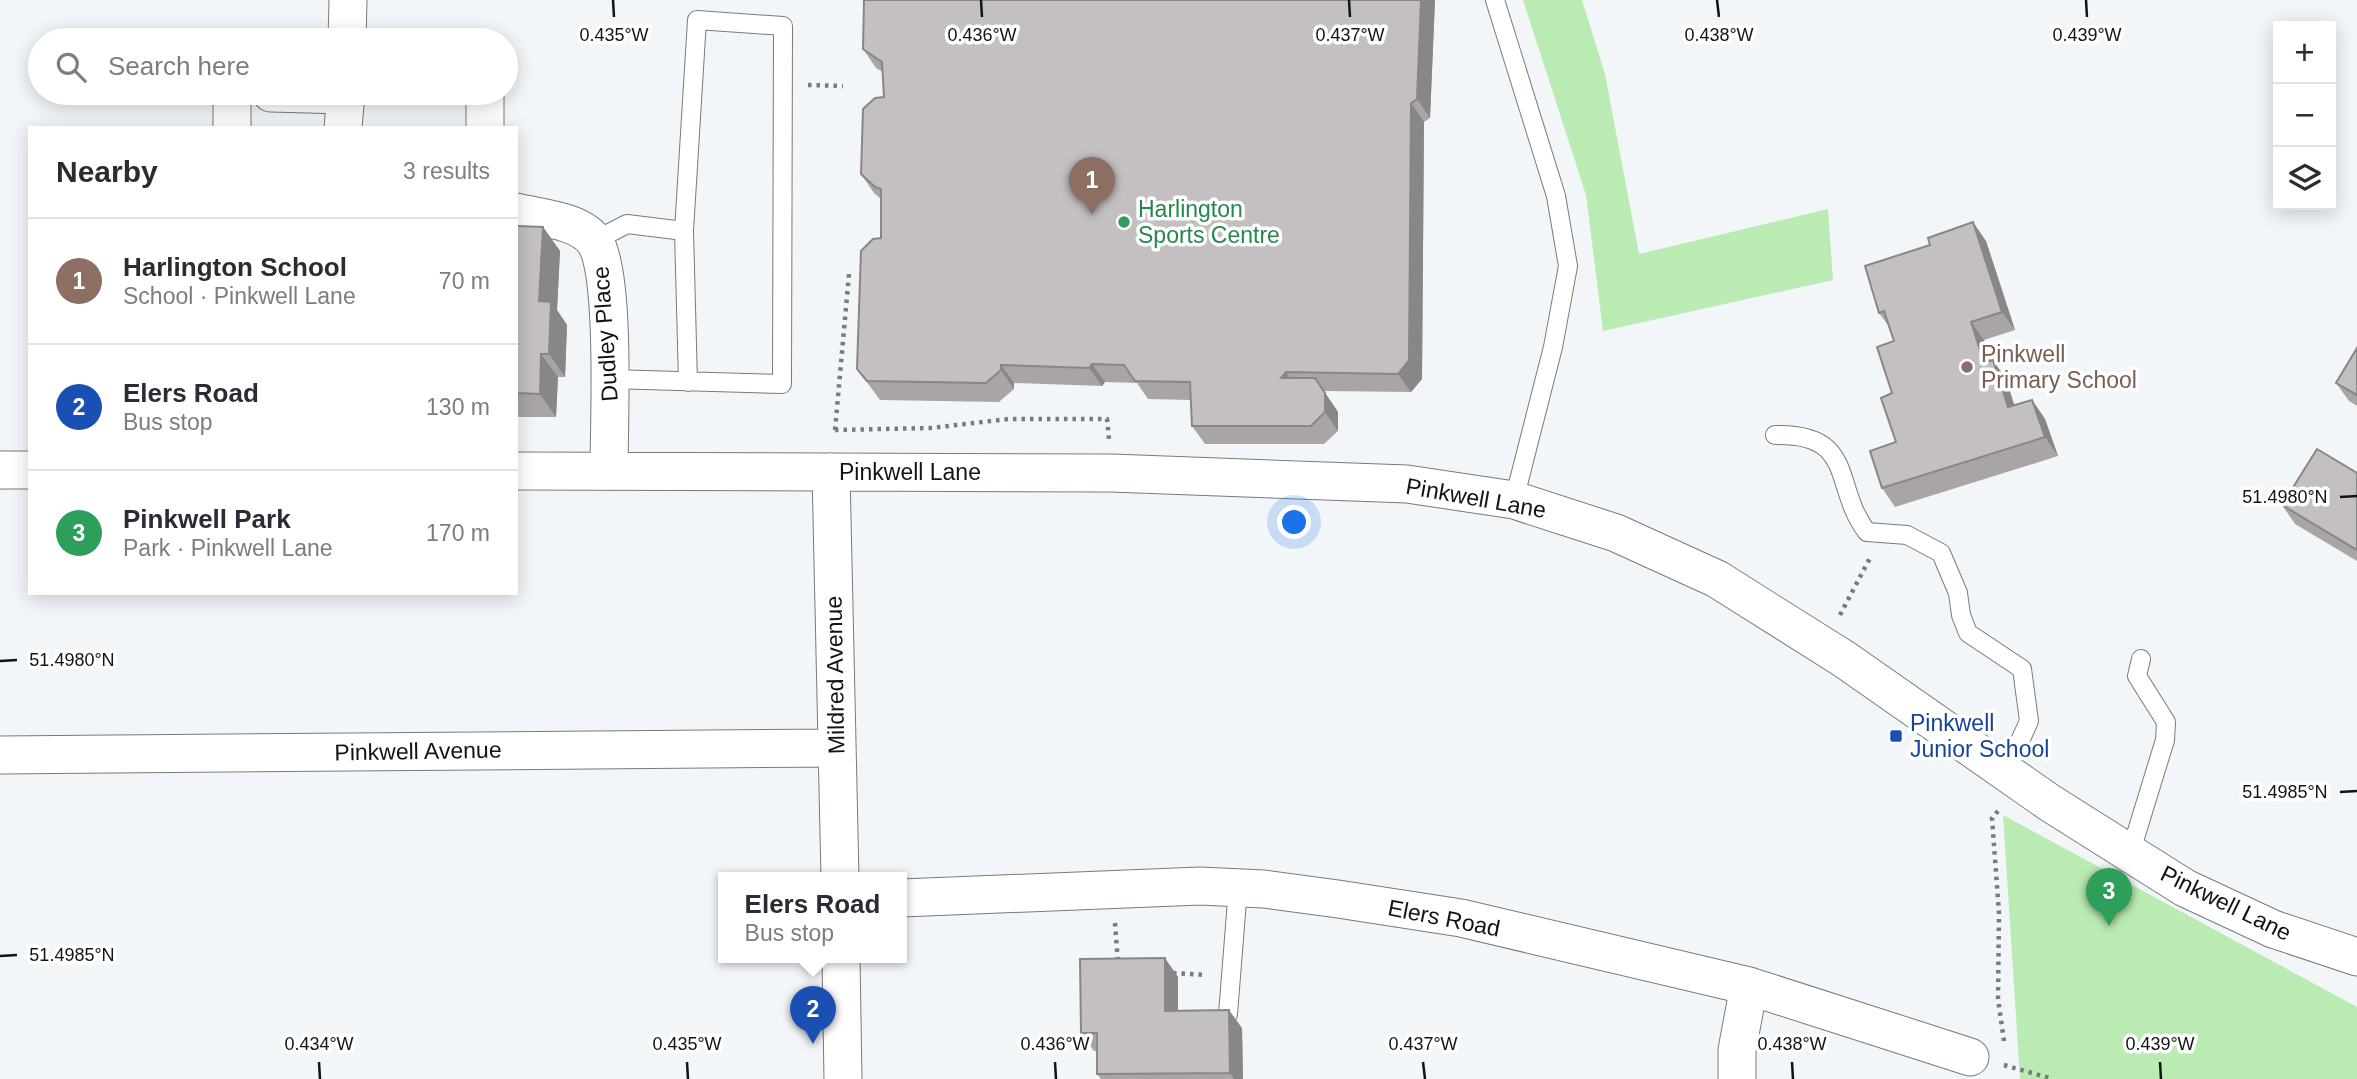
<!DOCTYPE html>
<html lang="en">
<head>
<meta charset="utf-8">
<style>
	:root { --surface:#fff; --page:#f7f7f7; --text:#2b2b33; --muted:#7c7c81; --line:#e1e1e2; --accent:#1a73e8 }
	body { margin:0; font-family:Helvetica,sans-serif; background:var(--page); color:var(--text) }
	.controls { position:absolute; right:21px; top:21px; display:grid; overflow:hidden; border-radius:0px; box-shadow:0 4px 18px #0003 }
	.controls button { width:63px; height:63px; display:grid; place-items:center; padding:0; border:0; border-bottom:2px solid var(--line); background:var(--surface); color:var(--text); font:35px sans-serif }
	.you { position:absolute; left:1295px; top:523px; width:24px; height:24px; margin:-18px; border:5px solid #fff; border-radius:50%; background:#1a73e8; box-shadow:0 0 0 10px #1a73e833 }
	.badge { display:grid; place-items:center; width:46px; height:46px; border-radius:50%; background:var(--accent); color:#fff; font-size:23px; font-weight:700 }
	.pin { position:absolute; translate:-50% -58px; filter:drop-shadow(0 2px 4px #0008) }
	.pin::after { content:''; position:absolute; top:37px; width:24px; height:21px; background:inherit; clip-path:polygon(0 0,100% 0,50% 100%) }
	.popup { position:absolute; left:718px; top:872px; width:189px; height:91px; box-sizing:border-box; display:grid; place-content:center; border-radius:0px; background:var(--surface); filter:drop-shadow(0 2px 5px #0005); font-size:23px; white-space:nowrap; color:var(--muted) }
	.popup b { font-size:26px; color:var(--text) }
	.popup::after { content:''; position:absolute; left:50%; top:100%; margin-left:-14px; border:14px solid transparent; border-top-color:var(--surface) }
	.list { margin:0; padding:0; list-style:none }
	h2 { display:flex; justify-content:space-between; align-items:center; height:91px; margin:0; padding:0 28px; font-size:30px }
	h2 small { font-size:23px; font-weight:400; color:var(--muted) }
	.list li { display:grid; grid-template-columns:46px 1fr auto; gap:21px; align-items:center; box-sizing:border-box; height:126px; padding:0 28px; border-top:2px solid var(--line) }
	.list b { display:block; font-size:26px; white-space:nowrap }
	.list p { margin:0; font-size:23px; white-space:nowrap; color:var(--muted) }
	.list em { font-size:23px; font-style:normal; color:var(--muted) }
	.icon { flex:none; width:38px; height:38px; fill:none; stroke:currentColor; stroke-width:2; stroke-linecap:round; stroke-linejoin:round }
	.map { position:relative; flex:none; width:2357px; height:1079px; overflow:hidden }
	.search { position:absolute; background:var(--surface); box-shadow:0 4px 18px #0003; left:28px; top:28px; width:490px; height:77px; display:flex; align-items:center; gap:18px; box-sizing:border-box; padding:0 24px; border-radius:38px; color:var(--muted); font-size:26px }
	.panel { position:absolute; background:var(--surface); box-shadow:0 4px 18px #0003; left:28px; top:126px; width:490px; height:469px; border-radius:0px }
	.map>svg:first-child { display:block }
	.green { fill:#b9ebb2 }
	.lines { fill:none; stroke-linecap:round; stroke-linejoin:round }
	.service-casing { stroke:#777a7d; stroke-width:20 }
	.minor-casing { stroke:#777a7d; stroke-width:39 }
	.path { stroke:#787a7c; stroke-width:4.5; stroke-dasharray:3.5 5; stroke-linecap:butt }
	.service { stroke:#fff; stroke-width:18 }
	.minor { stroke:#fff; stroke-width:37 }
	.wall { fill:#a9a5a7 }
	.shaded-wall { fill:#898688 }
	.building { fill:#c4c0c2; stroke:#898688; stroke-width:2 }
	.ticks { fill:none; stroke:#121314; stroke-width:2.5 }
	.leisure-dot { fill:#2e9e5b; stroke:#fff; stroke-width:2.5 }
	.education-dot { fill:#8d6e63; stroke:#fff; stroke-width:2.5 }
	.transit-dot { fill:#1a4fb4; stroke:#fff; stroke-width:2.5 }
	.labels { text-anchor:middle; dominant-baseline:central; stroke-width:7; stroke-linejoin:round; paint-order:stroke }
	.leisure-label { font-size:23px; fill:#27864d; stroke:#fff; text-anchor:start }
	.street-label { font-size:23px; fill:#121314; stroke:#fff }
	.education-label { font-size:23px; fill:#785e54; stroke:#fff; text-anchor:start }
	.transit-label { font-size:23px; fill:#164399; stroke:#fff; text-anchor:start }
	.ticks-label { font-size:18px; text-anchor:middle; fill:#121314; stroke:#fff; stroke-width:7; stroke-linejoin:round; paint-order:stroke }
</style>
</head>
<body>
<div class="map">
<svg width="2357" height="1079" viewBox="0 0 2357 1079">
	<rect width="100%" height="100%" fill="#f3f6f9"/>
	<!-- green -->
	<path class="green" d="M1523,0h59l23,74 34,180 189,-45 5,71 -230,51 -17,-136z
		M2003,815l354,192v72h-337z"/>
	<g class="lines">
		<defs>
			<path id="service" d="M1495,0l61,196 12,70 -15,81 -39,153
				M684,231l4,151
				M594,241l33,-17 57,7 13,-211 86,6 -1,358 -172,-5
				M1775,435c82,-2 57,52 92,97l40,3 34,18 17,40 3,22 7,18 54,36 7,52 -23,51
				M2130,854l35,-114 1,-18 -29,-46 4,-17
				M1228,1014l10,-126"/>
			<path id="minor" d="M347,40l1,-40
				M271,93l75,2
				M232,128v-35
				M343,128l3,-35
				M485,128v-35
				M516,212c24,6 64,8 79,30 21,33 14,184 14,229
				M0,470h30
				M516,471l595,2 296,11 107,16 102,33 101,46 127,80 206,144 135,85 88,41 84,28
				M831,472l9,406
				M0,755l836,-7
				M902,898l298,-12 64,3 74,10 123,19 288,68 221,71
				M841,958l2,121
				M1737,1079v-29l12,-64"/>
		</defs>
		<!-- service casing -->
		<use href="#service" class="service-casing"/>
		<!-- minor casing -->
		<use href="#minor" class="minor-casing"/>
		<!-- path -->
		<path class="path" d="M808,85l35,1
			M835,430l96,-2 77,-9h99l2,20
			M835,430l14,-156
			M1840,615l30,-57
			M1998,811l-6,7 7,95 -1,86 6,42
			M1115,923l3,40
			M1173,973l33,2
			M2004,1065l49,14"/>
		<!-- service -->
		<use href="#service" class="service"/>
		<!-- minor -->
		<use href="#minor" class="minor"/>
	</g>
	<!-- wall -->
	<path class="wall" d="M1435,0l-5,118 -6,4 -2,257 -11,13 -87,-1 14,21v19l-14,13h-119l-13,-18 -1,-26 -43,-1 -11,-16 -32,-1 -3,4 -88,-3v6l-15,13 -119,-2 -23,-31 24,-131v-39l-7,-6 -13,-19 23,-77 -1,-25 -7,-4 -13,-19z
		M516,226l27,1 17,24 -3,59 10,15 -2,52h-7l-2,40h-40z
		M1986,241l29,89 -31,10 7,21 15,18 8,26 18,-5 13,19 13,37 -163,51 -13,-19 14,-46 -4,-49 2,-52 -4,-13 -11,-15 51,-68z
		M2357,348v58l-8,-5 -13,-18z
		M2357,473v88l-62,-37 -13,-19z
		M1178,977v34l64,17 1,51h-142l-4,-5v-23h-3l-13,-18z"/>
	<!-- shaded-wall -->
	<path class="shaded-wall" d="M1421,0h14l-5,118 -13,-19z
		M1411,103l13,19 -2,257 -11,13 -13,-18z
		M1973,222l13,19 29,89 -13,-18z
		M543,227l17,24 -3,59 10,15 -2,52 -16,-23 -10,-53z
		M1971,322l13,18 13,41 -13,-18z
		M541,354l17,23 -2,40 -16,-23z
		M1993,360l13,19 15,47 -13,-19z
		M1092,364l13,18 -3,4 -13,-18z
		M1001,365l13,18v6l-13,-19z
		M1286,372l13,19 -18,-13z
		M1325,393l13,19v19l-13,-19z
		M2032,400l13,19 13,37 -13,-19z
		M1165,958l13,19v52l-13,-18z
		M1229,1010l13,18 1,51h-9l-4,-6z"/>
	<!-- building -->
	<path class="building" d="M864,0h557l-4,99 -6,4 -2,257 -11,14 -112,-2 -5,6h34l10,15v19l-14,14h-119l-2,-44 -55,-1 -11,-16 -32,-1 -3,4 -88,-3v5l-15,13 -119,-2 -10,-12 4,-118 12,-12 8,-1v-49l-6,-2 -14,-13 2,-65 12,-11 9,-1 -2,-35 -19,-13z
		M1973,222l29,90 -31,10 13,41 9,-3 15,47 24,-7 13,37 -163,51 -12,-37 26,-9 -15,-44 11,-5 -15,-46 17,-6 -10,-30 -5,2 -14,-47 65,-21 -2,-7z
		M516,226l27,1 -4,74 12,1 -2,52h-8l-1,40 -24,-1z
		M2357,348v47l-21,-12z
		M2317,449l40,24v77l-75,-45z
		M1165,958v53l64,-1 1,63 -133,1v-41h-16l-1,-74z"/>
	<!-- ticks -->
	<path class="ticks" d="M613,0l1,17M981,0l1,17M1349,0l1,17M1717,0l2,17M2086,0l1,17M2340,497l17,-1M0,661l17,-1M2340,792l17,-1M0,956l17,-1M319,1062l1,17M687,1062l1,17M1055,1062l1,17M1423,1062l2,17M1792,1062l1,17M2160,1062l1,17"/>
	<!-- markers -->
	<circle class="leisure-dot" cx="1124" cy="222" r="7"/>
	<circle class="education-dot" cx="1967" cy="367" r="7"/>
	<rect class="transit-dot" x="1889" y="729" width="14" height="14" rx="3.5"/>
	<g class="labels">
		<!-- leisure labels -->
		<g class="leisure-label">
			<text x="1138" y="209">Harlington<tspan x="1138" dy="26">Sports Centre</tspan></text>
		</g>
		<!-- street labels -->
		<g class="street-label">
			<text transform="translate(605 334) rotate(-94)">Dudley Place</text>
			<text x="910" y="472">Pinkwell Lane</text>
			<text transform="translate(1476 498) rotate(10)">Pinkwell Lane</text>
			<text transform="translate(835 675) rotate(-91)">Mildred Avenue</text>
			<text transform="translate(418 751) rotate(-1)">Pinkwell Avenue</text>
			<text transform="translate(2226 903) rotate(26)">Pinkwell Lane</text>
			<text transform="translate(1444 918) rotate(11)">Elers Road</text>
		</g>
		<!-- education labels -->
		<g class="education-label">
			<text x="1981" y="354">Pinkwell<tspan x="1981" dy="26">Primary School</tspan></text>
		</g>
		<!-- transit labels -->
		<g class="transit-label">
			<text x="1910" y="723">Pinkwell<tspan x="1910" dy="26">Junior School</tspan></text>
		</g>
	</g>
	<g class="ticks-label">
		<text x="614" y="41">0.435°W</text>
		<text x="982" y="41">0.436°W</text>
		<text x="1350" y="41">0.437°W</text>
		<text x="1719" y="41">0.438°W</text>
		<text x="2087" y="41">0.439°W</text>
		<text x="2285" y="503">51.4980°N</text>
		<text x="72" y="666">51.4980°N</text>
		<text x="2285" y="798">51.4985°N</text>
		<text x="72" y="961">51.4985°N</text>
		<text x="319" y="1050">0.434°W</text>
		<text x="687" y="1050">0.435°W</text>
		<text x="1055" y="1050">0.436°W</text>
		<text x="1423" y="1050">0.437°W</text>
		<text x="1792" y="1050">0.438°W</text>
		<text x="2160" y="1050">0.439°W</text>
	</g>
</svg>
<div class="controls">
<button>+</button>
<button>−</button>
<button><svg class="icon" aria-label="layers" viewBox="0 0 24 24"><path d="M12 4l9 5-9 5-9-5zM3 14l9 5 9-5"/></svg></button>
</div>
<div class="you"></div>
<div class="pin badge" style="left:1092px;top:215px;background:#8d6e63">1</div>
<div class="pin badge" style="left:813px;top:1044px;background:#1a4fb4">2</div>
<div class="popup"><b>Elers Road</b>Bus stop</div>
<div class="pin badge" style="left:2109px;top:926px;background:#2e9e5b">3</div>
<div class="search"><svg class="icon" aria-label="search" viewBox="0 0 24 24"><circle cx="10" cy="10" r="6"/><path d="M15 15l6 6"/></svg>Search here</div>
<section class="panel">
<h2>Nearby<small>3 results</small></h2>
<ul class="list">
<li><span class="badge" style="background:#8d6e63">1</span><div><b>Harlington School</b><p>School · Pinkwell Lane</p></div><em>70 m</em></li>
<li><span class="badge" style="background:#1a4fb4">2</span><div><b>Elers Road</b><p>Bus stop</p></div><em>130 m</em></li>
<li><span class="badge" style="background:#2e9e5b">3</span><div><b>Pinkwell Park</b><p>Park · Pinkwell Lane</p></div><em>170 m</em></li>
</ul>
</section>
</div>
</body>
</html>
